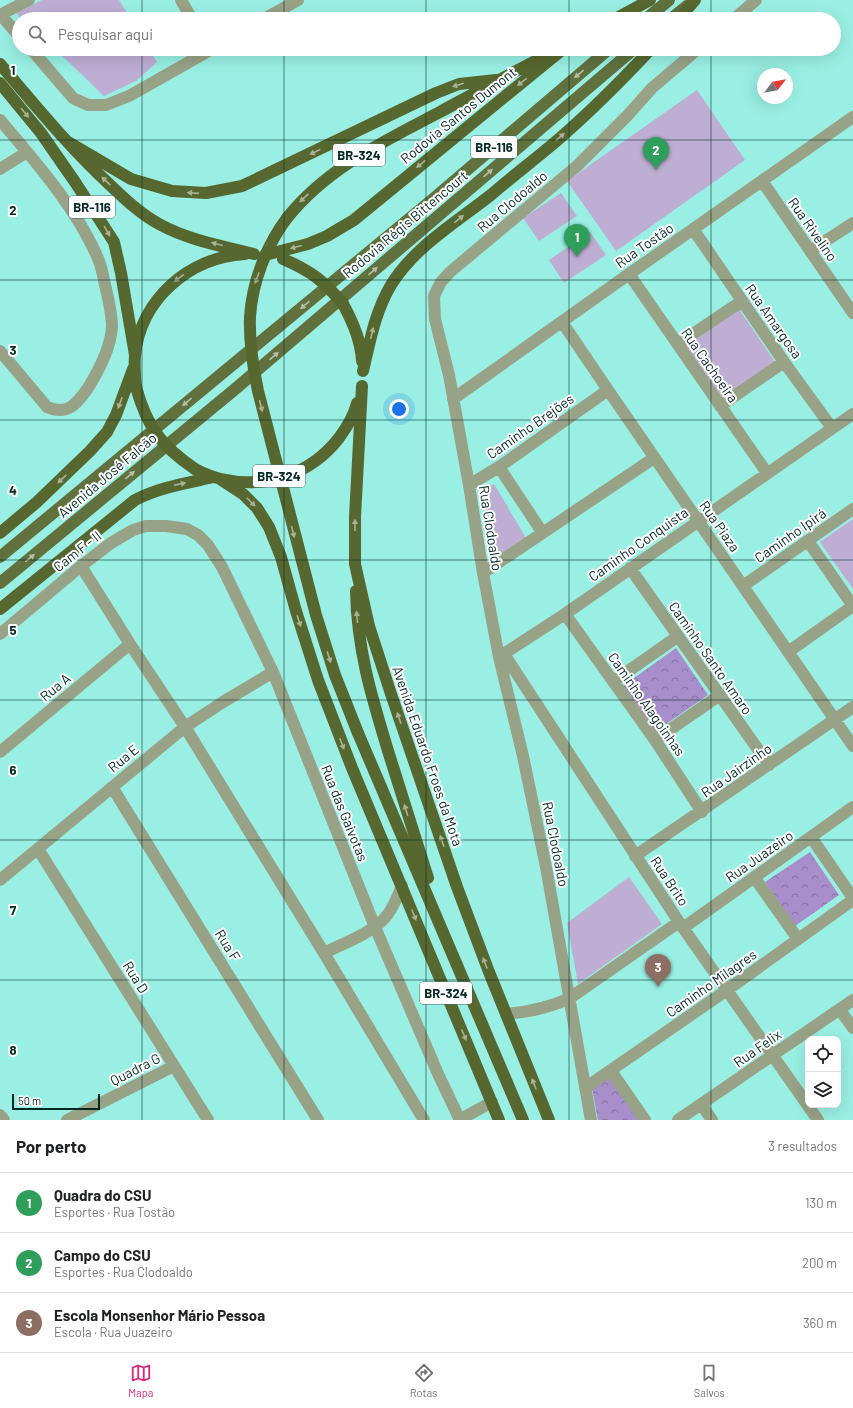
<!DOCTYPE html>
<html lang="pt">
<head>
<meta charset="utf-8">
<style>
	:root { --surface:#fff; --page:#f6f6f6; --text:#202124; --muted:#757577; --line:#e0e0e0; --accent:#db2777 }
	body { margin:0; font-family:Barlow,sans-serif; background:var(--page); color:var(--text) }
	.controls { position:absolute; right:12px; bottom:12px; display:grid; overflow:hidden; border-radius:8px; box-shadow:0 4px 16px #0002 }
	.controls button { width:36px; height:36px; display:grid; place-items:center; padding:0; border:0; border-bottom:1px solid var(--line); background:var(--surface); color:var(--text); font:20px sans-serif }
	.compass { position:absolute; left:757px; top:68px; width:36px; height:36px; border-radius:50%; background:var(--surface); box-shadow:0 4px 16px #0002; rotate:59deg }
	.scale { position:absolute; left:12px; bottom:10px; width:88px; box-sizing:border-box; padding-left:4px; border:2px solid #022824; border-top:0; font-size:11px; line-height:14px; white-space:nowrap; color:#022824; -webkit-text-stroke:3px #fdfdfd; paint-order:stroke }
	.you { position:absolute; left:399px; top:409px; width:14px; height:14px; margin:-10px; border:3px solid #fff; border-radius:50%; background:#1a73e8; box-shadow:0 0 0 6px #1a73e833 }
	.badge { display:grid; place-items:center; width:26px; height:26px; border-radius:50%; background:var(--accent); color:#fff; font-size:13px; font-weight:700 }
	.pin { position:absolute; translate:-50% -33px; filter:drop-shadow(0 1px 2px #0008) }
	.pin::after { content:''; position:absolute; top:21px; width:14px; height:12px; background:inherit; clip-path:polygon(0 0,100% 0,50% 100%) }
	.list { margin:0; padding:0; list-style:none }
	h2 { display:flex; justify-content:space-between; align-items:center; height:52px; margin:0; padding:0 16px; font-size:17px }
	h2 small { font-size:13px; font-weight:400; color:var(--muted) }
	.list li { display:grid; grid-template-columns:26px 1fr auto; gap:12px; align-items:center; box-sizing:border-box; height:60px; padding:0 16px; border-top:1px solid var(--line) }
	.list b { display:block; font-size:15px; white-space:nowrap }
	.list p { margin:0; font-size:13px; white-space:nowrap; color:var(--muted) }
	.list em { font-size:13px; font-style:normal; color:var(--muted) }
	.icon { flex:none; width:22px; height:22px; fill:none; stroke:currentColor; stroke-width:2; stroke-linecap:round; stroke-linejoin:round }
	.map { position:relative; flex:none; width:853px; height:1120px; overflow:hidden }
	.search { position:absolute; background:var(--surface); box-shadow:0 4px 16px #0002; left:12px; right:12px; top:12px; height:44px; display:flex; align-items:center; gap:10px; box-sizing:border-box; padding:0 14px; border-radius:22px; color:var(--muted); font-size:15px }
	.sheet { height:232px; background:var(--surface) }
	nav { display:flex; justify-content:space-around; align-items:center; box-sizing:border-box; height:56px; border-top:1px solid var(--line); background:var(--surface); font-size:11px; color:var(--muted) }
	nav a { display:grid; justify-items:center; gap:2px }
	nav .on { color:var(--accent) }
	.map>svg:first-child { display:block }
	.green { fill:#beaed4 }
	.forest { fill:url(#forest-crowns) }
	.lines { fill:none; stroke-linecap:round; stroke-linejoin:round }
	.minor { stroke:#98a287; stroke-width:12 }
	.primary { stroke:#60713e; stroke-width:12 }
	.trunk { stroke:#56682f; stroke-width:12 }
	.trunk-bridge { stroke:#56682f; stroke-width:12 }
	.oneway { fill:#b6bea7 }
	.oneway2 { fill:#aab296 }
	.grid { fill:none; stroke:#022824; stroke-width:1; stroke-opacity:0.55 }
	.labels { text-anchor:middle; dominant-baseline:central; stroke-width:4; stroke-linejoin:round; paint-order:stroke }
	.shield { fill:#fdfdfd; stroke:#4d6865; stroke-width:1 }
	.shield-label { font-size:13px; font-weight:bold; fill:#022824 }
	.street-label { font-size:14px; fill:#022824; stroke:#fdfdfd }
	.grid-label { font-size:13px; text-anchor:middle; font-weight:bold; fill:#022824; stroke:#fdfdfd; stroke-width:4; stroke-linejoin:round; paint-order:stroke }
</style>
</head>
<body>
<div class="map">
<svg width="853" height="1120" viewBox="0 0 853 1120">
	<defs>
		<pattern id="forest-crowns" width="20" height="18" patternUnits="userSpaceOnUse"><rect width="20" height="18" fill="#a88eca"/><path d="M2 6a3 3 0 1 1 6 0M12 15a3 3 0 1 1 6 0" fill="none" stroke="#8774a4"/></pattern>
	</defs>
	<rect width="100%" height="100%" fill="#99efe3"/>
	<!-- green -->
	<path class="green" d="M42,0h77l12,19h-111l-3,-6z
		M55,49h94l8,13 -21,19 -32,15z
		M697,90l48,70 -129,91 -49,-70z
		M561,193l16,23 -38,25 -16,-23z
		M590,232l16,23 -42,28 -15,-23z
		M739,309l36,53 -55,38 -36,-52z
		M494,484l32,54 -30,21 -15,-69z
		M853,519v70l-33,-47z
		M629,877l33,47 -84,60 -11,-61z"/>
	<!-- forest -->
	<path class="forest" d="M676,648l32,47 -55,38 -33,-45z
		M810,852l29,43 -44,31 -30,-44z
		M611,1076l28,44h-41l-6,-31z"/>
	<g class="lines">
		<!-- minor -->
		<path class="minor" d="M181,0l11,19
			M0,14l19,22
			M0,15l29,-15
			M264,19l34,-19
			M734,19l22,-19
			M31,49l42,49 15,7h18l23,-9 83,-47
			M0,120c35,41 79,91 99,141 4,10 5,22 8,32 2,11 5,22 5,33 -1,22 -13,44 -24,62 -11,16 -21,28 -41,19l-47,-56
			M0,169l27,-17
			M762,181l91,132
			M693,229l91,133 48,66
			M810,251l43,-28
			M629,274l138,199
			M562,322l46,68 245,356
			M678,344l64,-43
			M453,399l176,-125 224,-157
			M720,406l64,-44
			M499,467l43,65
			M469,485l30,-18 109,-77
			M808,541l45,65
			M81,566l49,78 55,83 139,226 100,167
			M630,568l139,197
			M483,573l171,-115
			M743,586l110,-77
			M565,614l90,126 47,72
			M0,634l81,-68 30,-23 22,-13 13,-4h20l21,3 11,6 10,10 14,22 51,105 102,255 64,149 21,44
			M788,652l65,-46
			M504,654l175,268 139,198
			M499,657l66,-43 288,-200
			M614,681l63,-44
			M655,740l65,-45
			M0,752l130,-108
			M112,787l206,333
			M811,837l42,61
			M38,849l170,271
			M635,856l218,-149
			M754,877l44,62
			M0,880l185,-153 38,-25 50,-30
			M683,928l170,-121
			M324,953c18,-9 53,-22 64,-39 6,-8 10,-19 14,-28
			M840,1010l13,18
			M506,1014c23,-2 43,-6 64,-16l109,-76
			M611,1071l34,49
			M585,1088l142,-98 126,-90
			M701,1104l11,16
			M0,1115l4,5
			M67,1120l107,-54
			M459,1120l33,-18
			M591,1120l-45,-253 -23,-111 -24,-99 -16,-84 -14,-88 -20,-110 -14,-56 -1,-23 7,-14 9,-10 127,-106 51,-51 24,-27 46,-39
			M678,1120l175,-120"/>
		<!-- primary -->
		<path class="primary" d="M646,19l23,-19
			M671,19l16,-13
			M0,557l433,-358 176,-150
			M0,583l234,-193 400,-341"/>
		<!-- trunk -->
		<path class="trunk" d="M615,19l35,-19
			M679,19l16,-19
			M0,64c35,41 69,83 109,120 15,14 31,30 50,40 29,16 63,22 95,30
			M0,83l41,50 34,49 39,60 7,31 14,82
			M68,142l63,37 41,12 34,2 36,-7 194,-93 23,-9 37,-4
			M287,218c40,-50 96,-76 151,-105 37,-20 73,-40 111,-59
			M265,255l43,-11 19,-8 27,-16 209,-171
			M343,304c10,18 18,36 19,57
			M363,371c7,-30 12,-59 28,-86 24,-39 66,-63 101,-91 22,-19 46,-37 68,-56 32,-28 62,-58 91,-89
			M362,386l-7,131v47l14,62 22,68 66,193 32,85 60,148
			M136,387c-1,-10 -2,-20 -1,-31 5,-56 54,-99 110,-102
			M195,469c8,4 17,8 26,10 45,10 89,-4 118,-41 8,-11 15,-22 18,-35
			M220,479l23,15 14,14 12,19 12,30 15,54 22,69 34,88 147,352
			M0,533l37,-31 53,-51 17,-19 9,-17 17,-46
			M356,591c1,59 16,107 33,163 13,41 26,83 39,124
			M0,609l135,-109c25,-13 52,-17 79,-23
			M358,733l165,387"/>
		<!-- trunk-bridge -->
		<path class="trunk-bridge" d="M287,218c-21,28 -35,65 -37,99 -1,25 3,50 8,74l58,224 19,60 23,58
			M283,259c28,12 41,22 60,45
			M136,387c11,40 25,59 59,82"/>
	</g>
	<!-- one-way arrows -->
	<defs><path id="oneway-solid" d="M-6-.8H1V-3.2L6.5 0L1 3.2V.8H-6Z"/></defs>
	<g class="oneway">
		<use href="#oneway-solid" transform="translate(579 74) rotate(140)"/>
		<use href="#oneway-solid" transform="translate(488 173) rotate(-40)"/>
		<use href="#oneway-solid" transform="translate(373 271) rotate(-41)"/>
		<use href="#oneway-solid" transform="translate(305 305) rotate(140)"/>
		<use href="#oneway-solid" transform="translate(274 356) rotate(-41)"/>
		<use href="#oneway-solid" transform="translate(187 402) rotate(140)"/>
		<use href="#oneway-solid" transform="translate(130 475) rotate(-40)"/>
		<use href="#oneway-solid" transform="translate(30 558) rotate(-40)"/>
	</g>
	<g class="oneway2">
		<use href="#oneway-solid" transform="translate(522 82) rotate(142)"/>
		<use href="#oneway-solid" transform="translate(458 85) rotate(164)"/>
		<use href="#oneway-solid" transform="translate(25 113) rotate(51)"/>
		<use href="#oneway-solid" transform="translate(560 137) rotate(-41)"/>
		<use href="#oneway-solid" transform="translate(315 152) rotate(154)"/>
		<use href="#oneway-solid" transform="translate(421 164) rotate(141)"/>
		<use href="#oneway-solid" transform="translate(106 181) rotate(-137)"/>
		<use href="#oneway-solid" transform="translate(193 193) rotate(-176)"/>
		<use href="#oneway-solid" transform="translate(304 198) rotate(137)"/>
		<use href="#oneway-solid" transform="translate(459 219) rotate(-38)"/>
		<use href="#oneway-solid" transform="translate(107 231) rotate(60)"/>
		<use href="#oneway-solid" transform="translate(217 244) rotate(-165)"/>
		<use href="#oneway-solid" transform="translate(296 247) rotate(165)"/>
		<use href="#oneway-solid" transform="translate(179 278) rotate(144)"/>
		<use href="#oneway-solid" transform="translate(257 278) rotate(110)"/>
		<use href="#oneway-solid" transform="translate(372 333) rotate(-77)"/>
		<use href="#oneway-solid" transform="translate(120 403) rotate(110)"/>
		<use href="#oneway-solid" transform="translate(261 406) rotate(76)"/>
		<use href="#oneway-solid" transform="translate(62 479) rotate(136)"/>
		<use href="#oneway-solid" transform="translate(180 484) rotate(-13)"/>
		<use href="#oneway-solid" transform="translate(251 502) rotate(45)"/>
		<use href="#oneway-solid" transform="translate(355 525) rotate(-91)"/>
		<use href="#oneway-solid" transform="translate(293 532) rotate(76)"/>
		<use href="#oneway-solid" transform="translate(357 617) rotate(-95)"/>
		<use href="#oneway-solid" transform="translate(299 621) rotate(72)"/>
		<use href="#oneway-solid" transform="translate(329 657) rotate(72)"/>
		<use href="#oneway-solid" transform="translate(399 718) rotate(-109)"/>
		<use href="#oneway-solid" transform="translate(342 744) rotate(69)"/>
		<use href="#oneway-solid" transform="translate(406 810) rotate(-107)"/>
		<use href="#oneway-solid" transform="translate(442 841) rotate(-109)"/>
		<use href="#oneway-solid" transform="translate(414 915) rotate(68)"/>
		<use href="#oneway-solid" transform="translate(485 963) rotate(-110)"/>
		<use href="#oneway-solid" transform="translate(464 1035) rotate(67)"/>
		<use href="#oneway-solid" transform="translate(534 1084) rotate(-112)"/>
	</g>
	<!-- grid -->
	<path class="grid" d="M142,0v19M284,0v19M426,0v19M569,0v19M711,0v19M142,49v1071M284,49v1071M426,49v1071M569,49v1071M711,49v1071M0,140h853M0,280h853M0,420h853M0,560h853M0,700h853M0,840h853M0,980h853"/>
	<g class="labels">
		<!-- shield labels -->
		<g class="shield">
			<rect x="471" y="136" width="46" height="22" rx="3"/>
			<rect x="333" y="144" width="52" height="22" rx="3"/>
			<rect x="69" y="196" width="46" height="22" rx="3"/>
			<rect x="253" y="465" width="52" height="22" rx="3"/>
			<rect x="420" y="982" width="52" height="22" rx="3"/>
		</g>
		<g class="shield-label">
			<text x="494" y="147">BR-116</text>
			<text x="359" y="155">BR-324</text>
			<text x="92" y="207">BR-116</text>
			<text x="279" y="476">BR-324</text>
			<text x="446" y="993">BR-324</text>
		</g>
		<!-- street labels -->
		<g class="street-label">
			<text transform="translate(458 115) rotate(-39)">Rodovia Santos Dumont</text>
			<text transform="translate(512 201) rotate(-40)">Rua Clodoaldo</text>
			<text transform="translate(405 224) rotate(-40)">Rodovia Régis Bittencourt</text>
			<text transform="translate(813 229) rotate(55)">Rua Rivelino</text>
			<text transform="translate(644 245) rotate(-35)">Rua Tostão</text>
			<text transform="translate(774 321) rotate(55)">Rua Amargosa</text>
			<text transform="translate(710 365) rotate(55)">Rua Cachoeira</text>
			<text transform="translate(530 426) rotate(-35)">Caminho Brejões</text>
			<text transform="translate(107 475) rotate(-40)">Avenida José Falcão</text>
			<text transform="translate(720 526) rotate(55)">Rua Piaza</text>
			<text transform="translate(491 528) rotate(81)">Rua Clodoaldo</text>
			<text transform="translate(790 535) rotate(-35)">Caminho Ipirá</text>
			<text transform="translate(638 544) rotate(-35)">Caminho Conquista</text>
			<text transform="translate(77 551) rotate(-38)">Cam F - II</text>
			<text transform="translate(711 658) rotate(55)">Caminho Santo Amaro</text>
			<text transform="translate(55 687) rotate(-40)">Rua A</text>
			<text transform="translate(647 704) rotate(55)">Caminho Alagoinhas</text>
			<text transform="translate(428 756) rotate(71)">Avenida Eduardo Froes da Mota</text>
			<text transform="translate(123 758) rotate(-39)">Rua E</text>
			<text transform="translate(736 770) rotate(-35)">Rua Jairzinho</text>
			<text transform="translate(345 813) rotate(68)">Rua das Gaivotas</text>
			<text transform="translate(556 844) rotate(79)">Rua Clodoaldo</text>
			<text transform="translate(759 856) rotate(-35)">Rua Juazeiro</text>
			<text transform="translate(670 881) rotate(56)">Rua Brito</text>
			<text transform="translate(228 945) rotate(58)">Rua F</text>
			<text transform="translate(136 977) rotate(58)">Rua D</text>
			<text transform="translate(711 983) rotate(-35)">Caminho Milagres</text>
			<text transform="translate(757 1048) rotate(-35)">Rua Felix</text>
			<text transform="translate(135 1069) rotate(-27)">Quadra G</text>
		</g>
	</g>
	<g class="grid-label">
		<text x="13" y="75">1</text>
		<text x="13" y="215">2</text>
		<text x="13" y="355">3</text>
		<text x="13" y="495">4</text>
		<text x="13" y="635">5</text>
		<text x="13" y="775">6</text>
		<text x="13" y="915">7</text>
		<text x="13" y="1055">8</text>
	</g>
</svg>
<div class="controls">
<button><svg class="icon" aria-label="locate" viewBox="0 0 24 24"><circle cx="12" cy="12" r="6"/><path d="M12 2v4M12 18v4M2 12h4M18 12h4"/></svg></button>
<button><svg class="icon" aria-label="layers" viewBox="0 0 24 24"><path d="M12 4l9 5-9 5-9-5zM3 14l9 5 9-5"/></svg></button>
</div>
<svg class="compass" viewBox="-18 -18 36 36"><path d="M0-13l5 13h-10z" fill="#e53935"/><path d="M0 13l5-13h-10z" fill="#757577"/></svg>
<div class="scale">50 m</div>
<div class="you"></div>
<div class="pin badge" style="left:577px;top:257px;background:#2e9e5b">1</div>
<div class="pin badge" style="left:656px;top:170px;background:#2e9e5b">2</div>
<div class="pin badge" style="left:658px;top:987px;background:#8d6e63">3</div>
<div class="search"><svg class="icon" aria-label="search" viewBox="0 0 24 24"><circle cx="10" cy="10" r="6"/><path d="M15 15l6 6"/></svg>Pesquisar aqui</div>
</div>
<section class="sheet">
<h2>Por perto<small>3 resultados</small></h2>
<ul class="list">
<li><span class="badge" style="background:#2e9e5b">1</span><div><b>Quadra do CSU</b><p>Esportes · Rua Tostão</p></div><em>130 m</em></li>
<li><span class="badge" style="background:#2e9e5b">2</span><div><b>Campo do CSU</b><p>Esportes · Rua Clodoaldo</p></div><em>200 m</em></li>
<li><span class="badge" style="background:#8d6e63">3</span><div><b>Escola Monsenhor Mário Pessoa</b><p>Escola · Rua Juazeiro</p></div><em>360 m</em></li>
</ul>
</section>
<nav>
<a class="on"><svg class="icon" aria-label="map" viewBox="0 0 24 24"><path d="M3 6l6-2 6 2 6-2v14l-6 2-6-2-6 2zM9 4v14M15 6v14"/></svg>Mapa</a>
<a><svg class="icon" aria-label="directions" viewBox="0 0 24 24"><path d="M12 3l9 9-9 9-9-9zM9 14v-3h6M13 9l2 2-2 2"/></svg>Rotas</a>
<a><svg class="icon" aria-label="saved" viewBox="0 0 24 24"><path d="M7 4h10v16l-5-4-5 4z"/></svg>Salvos</a>
</nav>
</body>
</html>
